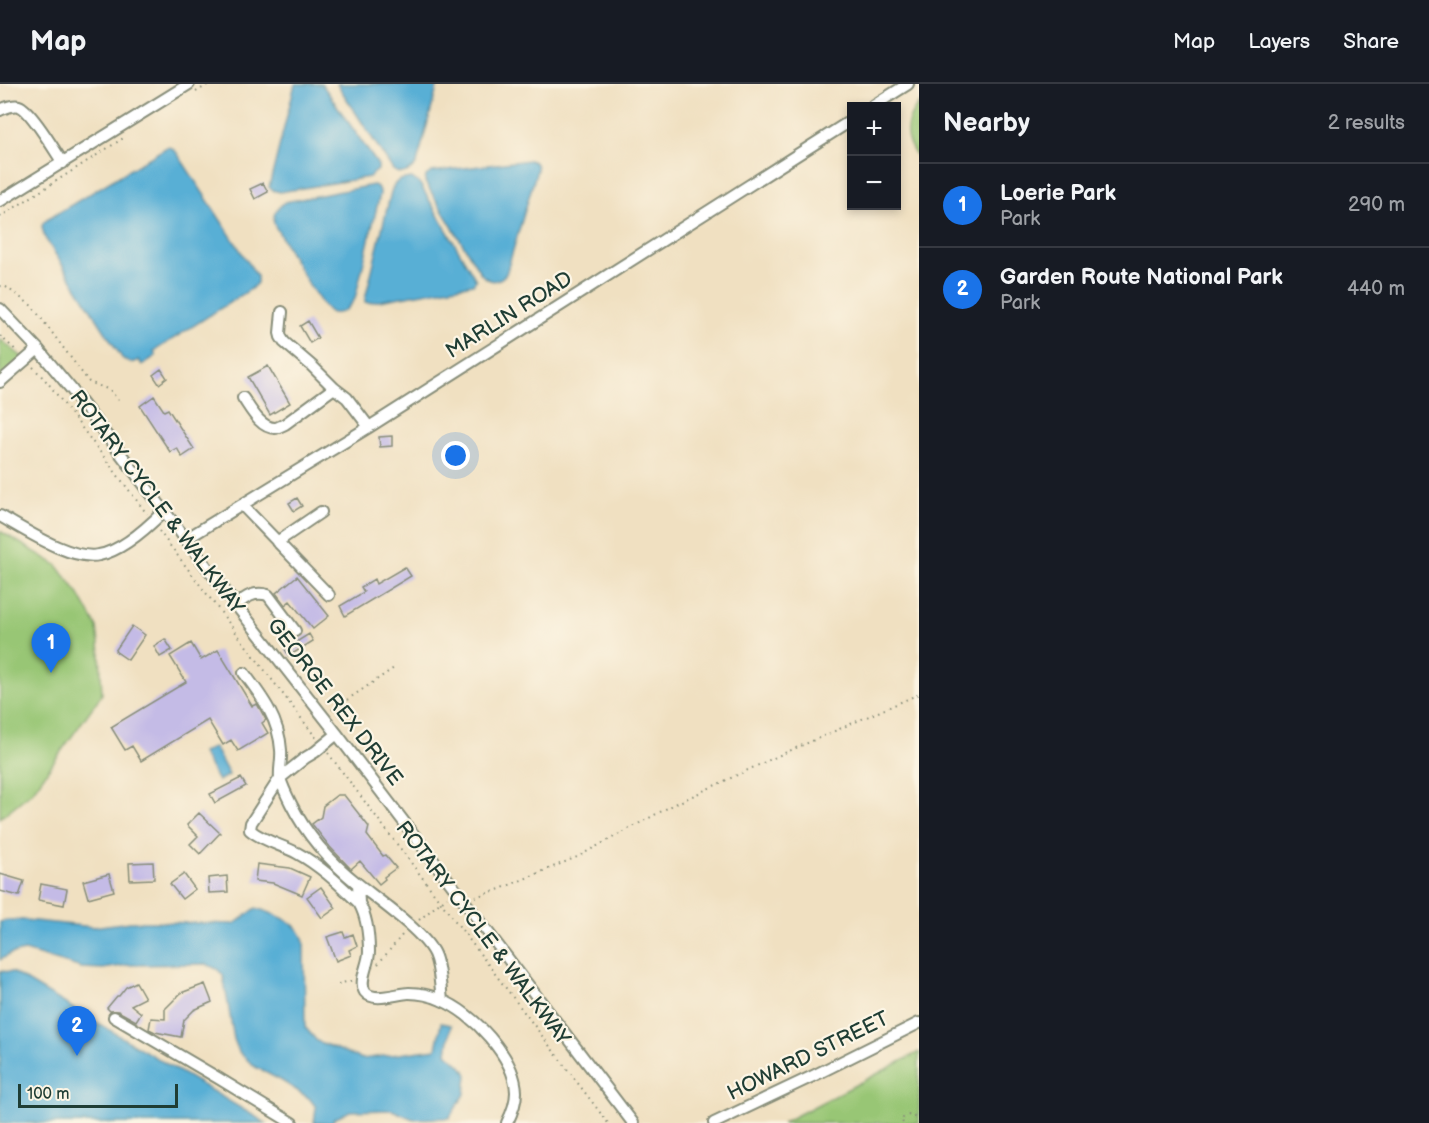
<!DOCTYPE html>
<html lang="en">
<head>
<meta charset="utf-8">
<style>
	:root { --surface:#171b24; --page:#20242c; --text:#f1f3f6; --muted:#9ea1a6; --line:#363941; --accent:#1a73e8 }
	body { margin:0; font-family:"Balsamiq Sans",sans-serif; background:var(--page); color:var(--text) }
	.controls { position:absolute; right:18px; top:18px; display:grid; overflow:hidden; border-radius:0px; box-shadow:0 3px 9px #0003 }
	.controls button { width:54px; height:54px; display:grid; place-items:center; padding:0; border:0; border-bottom:2px solid var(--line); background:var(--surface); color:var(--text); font:30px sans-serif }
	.scale { position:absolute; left:18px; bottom:15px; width:160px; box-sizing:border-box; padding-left:6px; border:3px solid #1f3d34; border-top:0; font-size:16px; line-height:21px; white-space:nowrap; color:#1f3d34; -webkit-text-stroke:4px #fcf5e5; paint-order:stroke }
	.you { position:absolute; left:456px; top:372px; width:21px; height:21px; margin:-15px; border:4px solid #fff; border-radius:50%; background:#1a73e8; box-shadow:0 0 0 9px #1a73e833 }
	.badge { display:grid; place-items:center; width:39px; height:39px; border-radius:50%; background:var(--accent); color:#fff; font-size:20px; font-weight:700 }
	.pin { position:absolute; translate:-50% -50px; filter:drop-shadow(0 2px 3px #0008) }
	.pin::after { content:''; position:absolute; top:32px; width:21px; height:18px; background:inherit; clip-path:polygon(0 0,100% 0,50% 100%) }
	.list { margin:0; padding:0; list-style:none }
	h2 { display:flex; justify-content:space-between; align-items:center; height:78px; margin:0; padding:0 24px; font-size:26px }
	h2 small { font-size:20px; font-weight:400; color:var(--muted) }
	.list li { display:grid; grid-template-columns:39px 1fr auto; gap:18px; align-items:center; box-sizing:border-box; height:84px; padding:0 24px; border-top:2px solid var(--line) }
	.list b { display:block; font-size:22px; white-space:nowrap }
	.list p { margin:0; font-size:20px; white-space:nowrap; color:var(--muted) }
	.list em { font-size:20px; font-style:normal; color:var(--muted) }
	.map { position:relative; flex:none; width:919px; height:1039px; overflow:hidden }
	header { display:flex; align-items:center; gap:36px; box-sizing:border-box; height:84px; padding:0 30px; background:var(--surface); border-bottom:2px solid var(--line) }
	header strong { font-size:28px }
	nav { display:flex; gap:33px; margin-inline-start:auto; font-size:21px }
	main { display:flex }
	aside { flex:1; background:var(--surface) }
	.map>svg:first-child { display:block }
	.green { fill:#98c675; stroke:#5c8254; stroke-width:1.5 }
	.water { fill:#58afd5; stroke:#3c7684; stroke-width:1.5 }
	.building { fill:#c4bbe6 }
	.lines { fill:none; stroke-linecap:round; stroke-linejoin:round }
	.minor-casing { stroke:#888e7a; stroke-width:14 }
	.path { stroke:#888e7a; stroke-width:2; stroke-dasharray:1.5 4.5; stroke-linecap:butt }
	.minor { stroke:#fff; stroke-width:10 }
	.labels { text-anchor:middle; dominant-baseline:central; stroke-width:4.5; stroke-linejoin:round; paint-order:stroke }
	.street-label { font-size:21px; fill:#1f3d34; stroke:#fcf5e5 }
</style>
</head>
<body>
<header>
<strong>Map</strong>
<nav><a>Map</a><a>Layers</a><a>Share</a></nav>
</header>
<main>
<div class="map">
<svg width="919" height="1039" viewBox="0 0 919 1039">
	<rect width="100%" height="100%" fill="#fcf5e5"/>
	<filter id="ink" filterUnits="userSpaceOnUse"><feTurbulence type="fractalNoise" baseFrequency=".0167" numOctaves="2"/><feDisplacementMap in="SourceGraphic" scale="12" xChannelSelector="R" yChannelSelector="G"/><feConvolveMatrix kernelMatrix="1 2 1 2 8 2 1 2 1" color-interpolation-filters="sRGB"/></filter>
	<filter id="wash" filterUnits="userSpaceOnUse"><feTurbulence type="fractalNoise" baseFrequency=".008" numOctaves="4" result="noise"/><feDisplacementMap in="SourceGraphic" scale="24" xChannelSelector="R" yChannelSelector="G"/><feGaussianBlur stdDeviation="1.35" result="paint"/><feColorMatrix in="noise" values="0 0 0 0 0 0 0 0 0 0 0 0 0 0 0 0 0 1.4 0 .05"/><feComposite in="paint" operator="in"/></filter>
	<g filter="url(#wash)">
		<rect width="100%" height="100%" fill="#f0e0c1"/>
		<!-- green -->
		<path class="green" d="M919,19v56c-17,-20 -16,-36 0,-56z
			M0,255l26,21 -26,19z
			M0,447l57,34 21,28 19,34 3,26 2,41 -69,97 -33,27z
			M919,968v71h-137z"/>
		<!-- water -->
		<path class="water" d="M295,0h27l56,81v5l-9,7 -89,15 -8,-2 -3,-3z
			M337,0h101l-21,79c-5,8 -16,14 -24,7z
			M167,63l5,1 5,5 80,123v7l-6,6 -97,62 2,5 -14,9 -3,-5c-7,4 -11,3 -17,-2l-77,-120 -3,-11 1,-4 5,-4z
			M529,76c6,2 8,3 8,10l-31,104c-9,9 -16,9 -25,0l-56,-92 1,-6 6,-4z
			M412,94l8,6 56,96 -3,4 -105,19 -3,-1v-3l26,-107c5,-13 8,-12 21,-14z
			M373,101l3,1 4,5v3l-25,105c-7,8 -11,16 -23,14 -11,-2 -50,-75 -58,-89 -2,-10 3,-16 11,-22z
			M214,663l15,28 -11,6 -16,-28z
			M256,824c17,6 44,13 48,34l1,85 12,14 45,18 74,-10 5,-26 10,2 -4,28 17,16 3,6 -2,19 -16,24 -36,1 -21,-9 -42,1 -16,8 -2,4h-18l2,-16 -7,-9 -27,-17 -27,-14 -16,-15 -5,-13 -11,-64 -6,-6 -11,-5 -78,1 -25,4 -21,-1 -57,-17 -15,3 -10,6v-38l8,-2h17l68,7 37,-5h26l78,2z
			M0,887l12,1 254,151h-266z"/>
		<g id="blocks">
			<!-- building -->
			<path class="building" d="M263,99l5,9 -13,7 -5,-10z
				M308,237l10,17 -8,5 -10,-17z
				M268,282l22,37 -20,12 -22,-38z
				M161,285l6,9 -8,6 -6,-9z
				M154,312l10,15 4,-2 26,40 -12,8 -5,-9 -7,4 -30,-46z
				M392,352v10l-12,1 -1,-10z
				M297,414l5,8 -8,5 -5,-8z
				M405,483l6,9 -66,40 -5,-10 24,-14 -3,-5 13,-8 2,5z
				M297,492l32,40 -16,13 -23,-28 -5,4 -9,-12z
				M132,542l13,9 -17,25 -13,-9z
				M309,550l4,7 -24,15 -4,-7z
				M165,555l7,11 -12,7 -6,-11z
				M191,559l10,17 17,-10 34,56 5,-2 9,16 -4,3 6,10 -30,18 -7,-11 -8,5 -15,-25 -67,41 -9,-15 -7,4 -14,-23 75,-45 -16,-26z
				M241,694l5,8 -31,17 -5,-9z
				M337,711h7l25,32 -2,8 16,21 2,-1 11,13 -12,9 1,2 -6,5 -19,-23 -9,8 -21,-22 -18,-23 9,-7 2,-11z
				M199,729l21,20 -20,21 -10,-10 8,-8 -11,-11z
				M153,778l1,17 -24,1 -1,-17z
				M257,780l33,4 20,9 -8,18 -29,-12 -18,-2z
				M0,790l24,7 -5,15 -19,-5z
				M109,790l5,17 -26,7 -5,-17z
				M184,790l11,15 -13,10 -12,-15z
				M227,792l1,16 -19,1 -1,-15z
				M41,800l26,5 -3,16 -26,-5z
				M321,803l15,21 -14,10 -15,-21z
				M343,848l2,5 8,-3 4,12 -8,4 2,5 -15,6 -9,-24z
				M136,898l9,16 -14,7 10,8 -5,8 -18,-10h-8l-3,-3 10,-12h2l7,-9z
				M205,900l7,18 -18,8 -10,10 -3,17 -26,-5 -6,-3 2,-11 14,1v-10l16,-16z"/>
		</g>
	</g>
	<g filter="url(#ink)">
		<use href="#blocks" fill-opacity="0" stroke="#888e7a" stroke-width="1.5"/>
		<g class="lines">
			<defs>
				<path id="minor" d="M873,22l35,-22
					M0,26c5,-2 13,-6 19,-4 11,3 36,45 44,57
					M0,117l189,-117
					M0,225l38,40 34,41 157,206 108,138 296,389
					M282,228l-2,21 1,4 3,5 28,24 22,22 13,10 22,29
					M0,298l38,-33
					M243,314c7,10 17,30 32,30 1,0 8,-3 10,-4l49,-36
					M242,421l87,90
					M0,432c24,13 71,45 99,39 23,-4 49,-28 65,-44
					M186,455l183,-112 483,-307
					M277,458l44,-30
					M236,521c10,-8 18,-14 32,-10l27,36
					M244,589c18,24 35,46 37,77 1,9 -2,19 -1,28 2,8 7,18 11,26 16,32 38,57 67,80l1,19
					M337,650l-22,18 -10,6 -25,20 -29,45 -1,7c13,11 32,15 47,23 24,13 43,32 62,50 8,14 10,33 10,49 0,12 -11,29 -4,40 8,11 33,1 44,1 11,0 21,2 32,7 31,12 74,57 75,92 0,11 -4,21 -9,31
					M358,800c20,16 66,48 76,70 6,13 6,31 8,46
					M114,933l104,61 74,45
					M714,1039l99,-47 106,-53"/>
			</defs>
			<!-- minor casing -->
			<use href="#minor" class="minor-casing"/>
			<!-- path -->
			<path class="path" d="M196,8l13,-8
				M0,133l125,-80
				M0,202l6,1 26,19 57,76 21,8 8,10
				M0,252l18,16
				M33,283l15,16 99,131
				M159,447l158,208
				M332,626l62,-42
				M328,669l280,370
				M475,813l25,-8 77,-32 96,-52 107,-50 139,-61
				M419,836l28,-23
				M378,880l25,-30
				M338,900l16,-4
				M903,1039l-2,-4 8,-4 10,4"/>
			<!-- minor -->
			<use href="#minor" class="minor"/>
		</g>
	</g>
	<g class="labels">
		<!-- street labels -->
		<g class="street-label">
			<text transform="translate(509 231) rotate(-32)">MARLIN ROAD</text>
			<text transform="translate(157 418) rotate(53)">ROTARY CYCLE &amp; WALKWAY</text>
			<text transform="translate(335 618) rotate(52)">GEORGE REX DRIVE</text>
			<text transform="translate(483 849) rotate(53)">ROTARY CYCLE &amp; WALKWAY</text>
			<text transform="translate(808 972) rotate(-26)">HOWARD STREET</text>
		</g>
	</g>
</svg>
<div class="controls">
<button>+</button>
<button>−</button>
</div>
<div class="scale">100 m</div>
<div class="you"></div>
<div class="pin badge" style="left:51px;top:589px">1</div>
<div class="pin badge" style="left:77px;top:972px">2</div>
</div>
<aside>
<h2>Nearby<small>2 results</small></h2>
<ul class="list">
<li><span class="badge">1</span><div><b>Loerie Park</b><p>Park</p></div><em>290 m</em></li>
<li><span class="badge">2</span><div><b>Garden Route National Park</b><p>Park</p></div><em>440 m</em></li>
</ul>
</aside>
</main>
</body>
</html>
